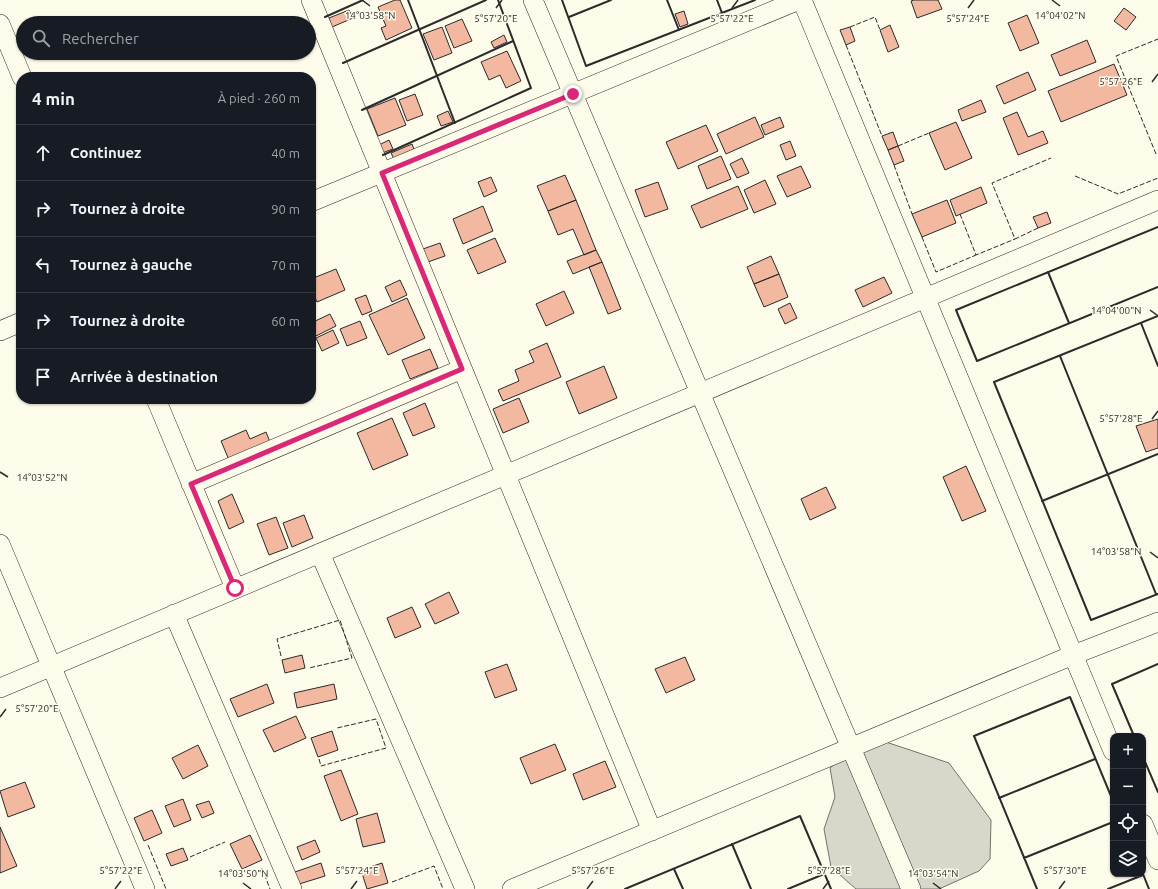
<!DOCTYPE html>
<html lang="fr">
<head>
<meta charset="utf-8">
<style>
	:root { --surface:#171b24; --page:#20242c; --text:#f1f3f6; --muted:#9ea1a6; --line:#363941 }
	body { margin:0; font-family:Ubuntu,sans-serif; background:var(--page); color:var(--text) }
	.controls { position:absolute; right:12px; bottom:12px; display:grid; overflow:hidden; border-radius:8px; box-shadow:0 1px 3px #0004 }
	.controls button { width:36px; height:36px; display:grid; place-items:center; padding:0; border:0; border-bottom:1px solid var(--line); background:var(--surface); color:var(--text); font:20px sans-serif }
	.stop { position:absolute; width:12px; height:12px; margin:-9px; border:3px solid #db2777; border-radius:50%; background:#fff }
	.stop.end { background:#db2777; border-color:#fff; box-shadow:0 1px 4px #0008 }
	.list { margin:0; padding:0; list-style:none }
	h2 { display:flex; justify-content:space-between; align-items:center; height:52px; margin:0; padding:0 16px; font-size:17px }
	h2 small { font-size:13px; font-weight:400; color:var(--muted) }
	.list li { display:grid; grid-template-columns:26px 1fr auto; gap:12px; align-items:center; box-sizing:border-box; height:56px; padding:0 16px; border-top:1px solid var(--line) }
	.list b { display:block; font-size:15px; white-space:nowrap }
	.list em { font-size:13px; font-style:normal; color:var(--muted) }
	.icon { flex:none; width:22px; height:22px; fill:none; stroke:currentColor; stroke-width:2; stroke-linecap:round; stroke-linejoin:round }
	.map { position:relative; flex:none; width:1158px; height:889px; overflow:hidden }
	.search { position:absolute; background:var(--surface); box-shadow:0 1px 3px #0004; left:16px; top:16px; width:300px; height:44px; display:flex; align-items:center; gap:10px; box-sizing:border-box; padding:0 14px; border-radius:22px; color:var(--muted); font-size:15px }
	.panel { position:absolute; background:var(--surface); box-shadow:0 1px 3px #0004; left:16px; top:72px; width:300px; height:332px; border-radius:16px }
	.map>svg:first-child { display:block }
	.water { fill:#d8d7c9; stroke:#74746e }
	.building { fill:#f2b8a0; stroke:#2b2b2b }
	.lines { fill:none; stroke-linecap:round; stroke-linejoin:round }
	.street-casing { stroke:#2b2b2b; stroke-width:20 }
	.street { stroke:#fdfbea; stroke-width:19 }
	.fence { stroke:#2b2b2b; stroke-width:1; stroke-dasharray:5 2; stroke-linecap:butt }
	.wall { stroke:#2b2b2b; stroke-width:2 }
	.route { stroke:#db2777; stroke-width:5 }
	.ticks { fill:none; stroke:#2b2b2b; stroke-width:1.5 }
	.ticks-label { font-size:10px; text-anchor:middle; fill:#2b2b2b; stroke:#fdfbea; stroke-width:3; stroke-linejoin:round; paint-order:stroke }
</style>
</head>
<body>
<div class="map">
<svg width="1158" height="889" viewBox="0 0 1158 889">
	<rect width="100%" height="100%" fill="#fdfbea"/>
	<!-- water -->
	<path class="water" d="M886,742l63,21 42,57 -1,39 -11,12 -40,18h-83l-25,-22 -7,-38 11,-32 -5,-29 22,-18z"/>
	<!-- building -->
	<path class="building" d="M395,0h5l12,28 -26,12 -5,-12 5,-2 -8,-19z
		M914,0h24l4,9 -25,9 -6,-17z
		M1124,8l12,9 -10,13 -12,-9z
		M349,10l4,8 -21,9 -3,-9z
		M684,11l4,13 -8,3 -5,-13z
		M1027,15l12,28 -19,8 -12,-28z
		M462,19l10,22 -18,7 -9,-22z
		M890,25l9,22 -11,5 -8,-22z
		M442,27l10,26 -18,7 -11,-26z
		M850,27l5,14 -9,4 -6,-15z
		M504,35l3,7 -13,6 -3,-6z
		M1087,40l9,22 -36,14 -9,-21z
		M507,51l14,30 -15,7 -6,-13 -11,5 -8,-18z
		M1114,64l13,31 -66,27 -13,-31z
		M1028,72l8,18 -32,14 -8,-18z
		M415,94l8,21 -16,6 -8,-21z
		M395,98l11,27 -28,11 -11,-27z
		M981,100l5,12 -24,9 -4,-11z
		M448,111l5,11 -12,4 -4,-10z
		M1017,112l11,25 15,-6 5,12 -30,12 -15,-37z
		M755,117l9,20 -38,17 -9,-20z
		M780,117l4,10 -19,8 -4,-10z
		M956,122l16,36 -27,12 -16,-37z
		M706,125l12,26 -40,18 -12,-27z
		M893,132l5,14 -10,4 -6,-14z
		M389,140l4,9 -11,4 -3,-8z
		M790,141l6,15 -10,4 -6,-15z
		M412,144l5,13 -20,8 -6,-12z
		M898,146l6,15 -10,4 -6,-15z
		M721,156l10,23 -24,10 -9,-23z
		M742,158l7,15 -12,5 -7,-14z
		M801,166l10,21 -24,10 -10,-21z
		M565,175l11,25 -28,11 -11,-25z
		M491,177l6,14 -13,6 -6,-15z
		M765,180l11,24 -22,9 -10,-23z
		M658,182l10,27 -23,8 -10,-27z
		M738,186l10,23 -47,19 -10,-22z
		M981,187l6,16 -31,13 -6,-16z
		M576,200l20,50 -12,5 -11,-26 -15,6 -10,-24z
		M947,200l9,23 -34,14 -10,-23z
		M483,206l10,25 -30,13 -10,-25z
		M1047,212l4,11 -13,5 -5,-11z
		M495,238l11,24 -28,12 -11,-24z
		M440,243l5,13 -20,7 -5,-13z
		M596,250l6,12 -29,12 -6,-13z
		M771,256l8,18 -25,10 -7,-17z
		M602,262l19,47 -13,5 -19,-47z
		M336,269l9,21 -28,12 -6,-14v-9z
		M779,274l9,23 -24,10 -10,-23z
		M884,277l8,16 -29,14 -8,-17z
		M400,280l7,15 -15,7 -7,-15z
		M564,291l10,22 -28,13 -10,-22z
		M366,295l6,16 -10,4 -7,-16z
		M407,298l18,40 -37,17 -19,-40z
		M790,303l7,15 -12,6 -7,-15z
		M330,314l6,12 -20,10 -5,-13z
		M360,321l7,17 -20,8 -7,-17z
		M333,330l6,13 -17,8 -6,-13z
		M547,343l14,34 -58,24 -5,-11 21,-9 -4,-11 19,-8 -5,-11z
		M430,349l8,19 -28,11 -8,-19z
		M604,366l13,32 -38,16 -13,-32z
		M519,398l10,24 -26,11 -10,-24z
		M425,403l10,24 -22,9 -10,-23z
		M392,418l16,37 -35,15 -16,-37z
		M1158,419v29l-12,4 -10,-26z
		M246,430l4,9 16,-7 4,10 -41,18 -8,-19z
		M966,466l20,45 -24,10 -19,-44z
		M826,487l10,21 -26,12 -9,-21z
		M232,494l12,28 -15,7 -11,-28z
		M304,515l9,23 -21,9 -9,-24z
		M276,517l12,31 -19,7 -12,-31z
		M449,592l10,21 -24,11 -10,-20z
		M412,607l9,20 -26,11 -8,-20z
		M302,655l3,13 -20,5 -3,-13z
		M685,657l10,23 -29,13 -11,-24z
		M507,664l10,26 -22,8 -10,-26z
		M267,684l7,19 -36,14 -8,-18z
		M334,684l3,15 -40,9 -3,-15z
		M296,716l10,22 -32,14 -11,-22z
		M332,731l6,19 -20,7 -7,-19z
		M555,744l11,26 -35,14 -11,-26z
		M198,745l10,21 -25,13 -11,-21z
		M605,761l11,26 -33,13 -10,-26z
		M341,770l17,44 -17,7 -17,-45z
		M25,782l10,25 -27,10 -8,-26z
		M183,799l8,21 -17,7 -9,-21z
		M209,801l5,12 -12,5 -6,-13z
		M152,810l10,23 -18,8 -10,-23z
		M377,813l8,29 -22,5 -7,-28z
		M0,827l17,39 -17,7z
		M250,835l12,25 -20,9 -12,-25z
		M315,840l5,12 -18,8 -5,-13z
		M183,848l5,12 -17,6 -5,-12z
		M321,863l4,13 -29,9 -4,-12z
		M382,863l6,20 -21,6 -6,-19z"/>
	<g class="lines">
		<defs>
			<path id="street" d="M311,0l341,831
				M533,0l378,889
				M802,0l311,751
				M0,24l22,53
				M311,202l488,-202
				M0,331l21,-9
				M156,399l79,189
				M191,484l271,-115
				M0,544l145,345
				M320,553l145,336
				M174,614l118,275
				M0,688l1158,-488
				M1143,824l15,36
				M512,889l561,-234 85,-33"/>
		</defs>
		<!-- street casing -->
		<use href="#street" class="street-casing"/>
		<!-- street -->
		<use href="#street" class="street"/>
		<!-- fence -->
		<path class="fence" d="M850,27l25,-10 5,13
			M846,45l36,91
			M898,146l31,-13
			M1156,154l-40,-98 42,-17
			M894,165l18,49
			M1075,176l43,18 40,-16
			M960,214l16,41 39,-16
			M1038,228l-23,11 -23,-56 59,-25
			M922,237l14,35 40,-17
			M281,656l-4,-17 63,-19 12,38 -43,10
			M319,759l2,7 65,-18 -10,-29 -39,9
			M148,845l18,44
			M190,857l35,-15
			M262,868l8,21
			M392,882l42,-16 9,23"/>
		<!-- wall -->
		<path class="wall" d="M408,0l47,123
			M562,0l24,66 169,-66
			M667,0l12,30
			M717,0l5,13
			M325,17l38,-17
			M569,17l42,-17
			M343,63l143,-63
			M362,110l151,-69
			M383,155l148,-67 -33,-88
			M1158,227l-202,83 21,51 181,-74
			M1048,272l21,51
			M1158,316l-164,66 97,238 67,-26
			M1141,323l17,43
			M1060,356l96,238
			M1042,501l116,-47
			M1134,736l-22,-52 46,-20
			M1143,757l15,35
			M999,798l96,-39
			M732,844l19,45
			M1024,858l89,-36
			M674,869l9,20
			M1143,874l6,15
			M625,889l175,-73 31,73
			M788,889l36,-15
			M1037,889l-63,-153 96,-39 43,104
			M1108,889l35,-14"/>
	</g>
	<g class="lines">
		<!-- route -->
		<path class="route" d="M235,588l-44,-104 271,-115 -80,-196 191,-79"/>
	</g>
	<!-- ticks -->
	<path class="ticks" d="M362,0l8,6M1052,0l8,6M496,8l6,-8M732,8l6,-8M968,8l6,-8M1152,82l6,-8M1150,310l8,6M1152,419l6,-8M0,472l8,5M1150,552l8,6M0,717l6,-8M243,883l8,6M933,883l8,6M115,889l6,-8M351,889l6,-8M587,889l6,-8M823,889l6,-8M1059,889l6,-8"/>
	<g class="ticks-label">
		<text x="1060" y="19">14°04'02"N</text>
		<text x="370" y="19">14°03'58"N</text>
		<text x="496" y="22">5°57'20"E</text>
		<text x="732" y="22">5°57'22"E</text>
		<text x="968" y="22">5°57'24"E</text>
		<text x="1121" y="85">5°57'26"E</text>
		<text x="1116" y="314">14°04'00"N</text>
		<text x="1121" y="422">5°57'28"E</text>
		<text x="42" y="481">14°03'52"N</text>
		<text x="1116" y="555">14°03'58"N</text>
		<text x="37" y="712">5°57'20"E</text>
		<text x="121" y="874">5°57'22"E</text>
		<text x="357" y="874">5°57'24"E</text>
		<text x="593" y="874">5°57'26"E</text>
		<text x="829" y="874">5°57'28"E</text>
		<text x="1065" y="874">5°57'30"E</text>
		<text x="243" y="877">14°03'50"N</text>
		<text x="933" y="877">14°03'54"N</text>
	</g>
</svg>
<div class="controls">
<button>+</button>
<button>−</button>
<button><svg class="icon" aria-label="locate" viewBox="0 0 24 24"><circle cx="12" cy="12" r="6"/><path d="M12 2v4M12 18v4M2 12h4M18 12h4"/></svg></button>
<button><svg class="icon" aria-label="layers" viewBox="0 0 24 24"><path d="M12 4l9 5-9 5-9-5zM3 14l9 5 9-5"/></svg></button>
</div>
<div class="stop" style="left:235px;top:588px"></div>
<div class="stop end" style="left:573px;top:94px"></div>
<div class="search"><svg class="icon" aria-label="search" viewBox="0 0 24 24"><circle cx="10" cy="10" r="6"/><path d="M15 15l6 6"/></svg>Rechercher</div>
<section class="panel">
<h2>4 min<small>À pied · 260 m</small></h2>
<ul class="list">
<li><svg class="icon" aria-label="ahead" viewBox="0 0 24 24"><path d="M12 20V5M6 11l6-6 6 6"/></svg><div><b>Continuez</b></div><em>40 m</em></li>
<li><svg class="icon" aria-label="right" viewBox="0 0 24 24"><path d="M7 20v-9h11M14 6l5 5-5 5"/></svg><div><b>Tournez à droite</b></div><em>90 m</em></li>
<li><svg class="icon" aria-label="left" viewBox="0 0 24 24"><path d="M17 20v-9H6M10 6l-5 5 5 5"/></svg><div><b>Tournez à gauche</b></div><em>70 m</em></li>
<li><svg class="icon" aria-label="right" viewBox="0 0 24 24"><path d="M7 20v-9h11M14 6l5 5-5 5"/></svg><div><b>Tournez à droite</b></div><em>60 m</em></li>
<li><svg class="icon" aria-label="arrive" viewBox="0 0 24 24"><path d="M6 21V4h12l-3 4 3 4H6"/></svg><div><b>Arrivée à destination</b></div></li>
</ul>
</section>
</div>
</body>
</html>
